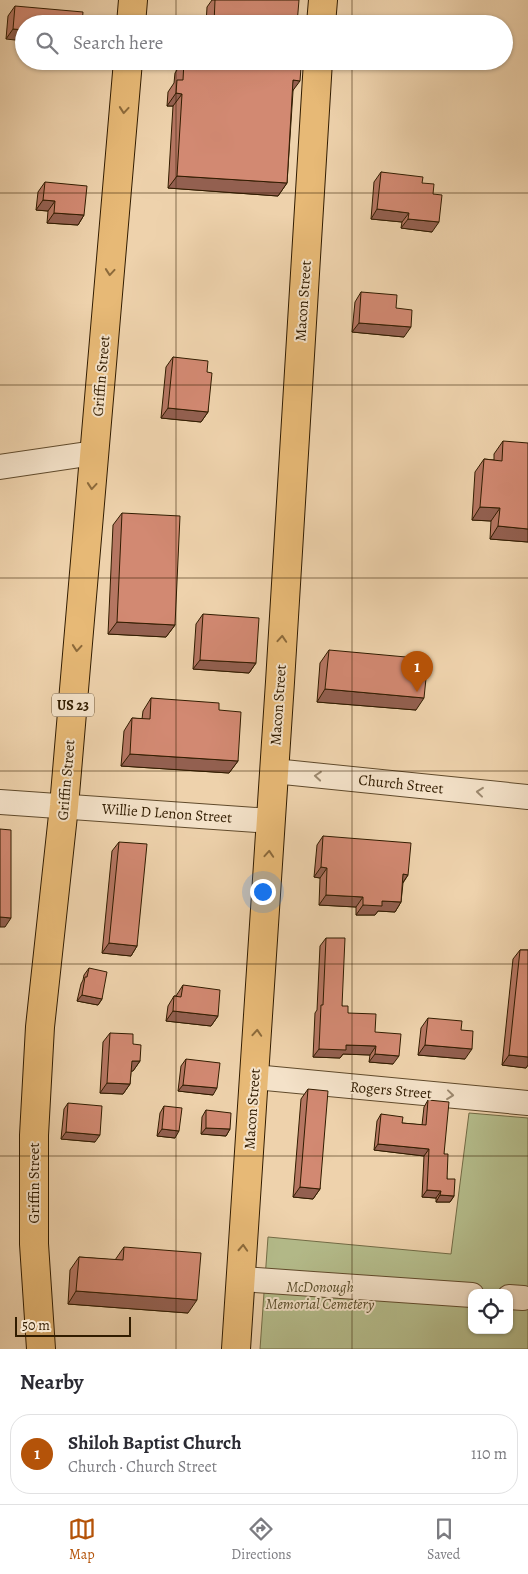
<!DOCTYPE html>
<html lang="en">
<head>
<meta charset="utf-8">
<style>
	:root { --surface:#fff; --page:#f2f2f3; --text:#2b2b33; --muted:#7c7c81; --line:#e1e1e2; --accent:#b45309 }
	body { margin:0; font-family:Alegreya,serif; background:var(--page); color:var(--text) }
	.controls { position:absolute; right:15px; bottom:15px; display:grid; overflow:hidden; border-radius:10px; box-shadow:0 1px 4px #0004 }
	.controls button { width:45px; height:45px; display:grid; place-items:center; padding:0; border:0; border-bottom:1px solid var(--line); background:var(--surface); color:var(--text); font:25px sans-serif }
	.scale { position:absolute; left:15px; bottom:12px; width:116px; box-sizing:border-box; padding-left:5px; border:2px solid #311c00; border-top:0; font-size:14px; line-height:18px; white-space:nowrap; color:#311c00; -webkit-text-stroke:4px #f4e2c9; paint-order:stroke }
	.you { position:absolute; left:262px; top:891px; width:18px; height:18px; margin:-12px; border:4px solid #fff; border-radius:50%; background:#1a73e8; box-shadow:0 0 0 8px #1a73e833 }
	.badge { display:grid; place-items:center; width:32px; height:32px; border-radius:50%; background:var(--accent); color:#fff; font-size:16px; font-weight:700 }
	.pin { position:absolute; translate:-50% -41px; filter:drop-shadow(0 1px 2px #0008) }
	.pin::after { content:''; position:absolute; top:26px; width:18px; height:15px; background:inherit; clip-path:polygon(0 0,100% 0,50% 100%) }
	.list { margin:0; padding:0; list-style:none }
	h2 { display:flex; justify-content:space-between; align-items:center; height:65px; margin:0; padding:0 20px; font-size:21px }
	h2 small { font-size:16px; font-weight:400; color:var(--muted) }
	.list li { display:grid; grid-template-columns:32px 1fr auto; gap:15px; align-items:center; box-sizing:border-box; height:80px; margin:0 10px 10px; padding:0 10px; border:1px solid var(--line); border-radius:20px }
	.list b { display:block; font-size:19px; white-space:nowrap }
	.list p { margin:0; font-size:16px; white-space:nowrap; color:var(--muted) }
	.list em { font-size:16px; font-style:normal; color:var(--muted) }
	.icon { flex:none; width:28px; height:28px; fill:none; stroke:currentColor; stroke-width:2; stroke-linecap:round; stroke-linejoin:round }
	.map { position:relative; flex:none; width:528px; height:1349px; overflow:hidden }
	.search { position:absolute; background:var(--surface); box-shadow:0 1px 4px #0004; left:15px; right:15px; top:15px; height:55px; display:flex; align-items:center; gap:12px; box-sizing:border-box; padding:0 18px; border-radius:28px; color:var(--muted); font-size:19px }
	.sheet { height:155px; background:var(--surface) }
	nav { display:flex; justify-content:space-around; align-items:center; box-sizing:border-box; height:70px; border-top:1px solid var(--line); background:var(--surface); font-size:14px; color:var(--muted) }
	nav a { display:grid; justify-items:center; gap:2px }
	nav .on { color:var(--accent) }
	.map>svg:first-child { display:block }
	.green { fill:#b5bd8c; stroke:#736c46; fill-rule:evenodd }
	.lines { fill:none; stroke-linecap:round; stroke-linejoin:round }
	.minor-casing { stroke:#604a2b; stroke-width:26 }
	.major-casing { stroke:#311c00; stroke-width:30 }
	.minor { stroke:#f4e2c9; stroke-width:24 }
	.major { stroke:#e7b976; stroke-width:28 }
	.wall { fill:#b57662; stroke:#311c00 }
	.shaded-wall { fill:#936050; stroke:#311c00 }
	.building { fill:#d28972; stroke:#311c00 }
	.oneway { stroke:#8c6a3b }
	.oneway2 { stroke:#9c896f }
	.grid { fill:none; stroke:#311c00; stroke-width:1; stroke-opacity:0.55 }
	.labels { text-anchor:middle; dominant-baseline:central; stroke-width:4; stroke-linejoin:round; paint-order:stroke }
	.shield { fill:#f4e2c9; stroke:#6c573c; stroke-width:1 }
	.shield-label { font-size:14px; font-weight:bold; fill:#311c00 }
	.street-label { font-size:15px; fill:#311c00; stroke:#f4e2c9 }
	.park-label { font-size:15px; font-style:italic; fill:#594c2a; stroke:#f4e2c9 }
</style>
</head>
<body>
<div class="map">
<svg width="528" height="1349" viewBox="0 0 528 1349">
	<rect width="100%" height="100%" fill="#eed2ac"/>
	<filter id="stains"><feTurbulence type="fractalNoise" baseFrequency=".004" numOctaves="4"/><feColorMatrix values="0 0 0 0 .2 0 0 0 0 .09 0 0 0 0 .02 0 0 0 .5 -.17"/></filter>
	<radialGradient id="worn" r=".72"><stop offset=".6" stop-color="#630" stop-opacity="0"/><stop offset="1" stop-color="#630" stop-opacity=".3"/></radialGradient>
	<!-- green -->
	<path class="green" d="M469,1113l59,5v231h-268l8,-112 183,17zM472,1293h37v37h-37z"/>
	<g class="lines">
		<defs>
			<path id="minor" d="M0,467l94,-14
				M274,771l254,26
				M0,802l271,19
				M254,1077l274,26
				M241,1279l231,16
				M509,1297l14,1"/>
			<path id="major" d="M131,24l2,-24
				M321,24l2,-24
				M41,1349l-7,-105v-109l6,-108 24,-221 64,-745
				M236,1349l44,-667 38,-621"/>
		</defs>
		<!-- minor casing -->
		<use href="#minor" class="minor-casing"/>
		<!-- major casing -->
		<use href="#major" class="major-casing"/>
		<!-- minor -->
		<use href="#minor" class="minor"/>
		<!-- major -->
		<use href="#major" class="major"/>
	</g>
	<!-- wall -->
	<path class="wall" d="M212,0h81l4,24h-91l1,-17z
		M15,6l9,18 -18,15 2,-23z
		M183,61l20,1v-1h92l-8,122 -9,13 -110,-8 5,-82h-6l1,-14 6,-9 1,-10z
		M381,172l41,11 11,11 -1,38 -31,-4 1,-6 -31,-3 3,-37z
		M45,182l39,33 -6,10 -31,-2 1,-12 -12,-1 2,-18z
		M361,292l35,16 8,29 -52,-5 3,-30z
		M173,357l34,15 1,40 -7,10 -40,-4 5,-51z
		M503,441l25,101 -38,-3 1,-18 -19,-1 3,-48 9,-13 10,1v-6z
		M122,513l53,112 -9,12 -58,-3 5,-109z
		M203,614l53,49 -7,10 -56,-4 3,-45z
		M329,650l87,60 -99,-8 3,-39z
		M151,698l68,12 19,51 -9,12 -108,-7 3,-35 8,-13 10,1 1,-8z
		M323,836l85,39 -5,8 -2,19 -6,10 -17,-1 -3,4h-19v-8l-37,-2 1,-27 -6,-1 3,-32z
		M119,842l18,104 -6,10 -29,-3 10,-102z
		M326,938l16,68 6,7 27,19 18,32 -24,-2 1,-7 -27,-1 -3,4 -27,-1 2,-44 2,-3 3,-64z
		M520,950h8v115l-2,3 -24,-3 11,-106z
		M89,968l13,31 -4,6 -21,-4 4,-17 2,-4 1,-5z
		M183,985l35,31 -7,10 -45,-5 2,-15 6,-10h2z
		M428,1018l37,41 -47,-4 3,-27z
		M110,1033l23,11 7,17 -7,10h-2l-1,13 -7,10 -23,-1 3,-51z
		M186,1059l27,36 -35,-4 3,-25z
		M308,1089l12,100 -7,10 -20,-2 8,-98z
		M428,1100l16,54 3,25 7,17 -4,6h-14v-4l-14,-1 2,-41 -50,-6 3,-29 4,-7 21,9 20,2 2,-18z
		M68,1103l27,39 -34,-3 3,-30z
		M164,1106l11,32 -18,-2 3,-23z
		M206,1110l24,19 -4,7 -25,-2 1,-17z
		M124,1247l64,66 -120,-9 2,-34 9,-13 36,3z"/>
	<!-- shaded-wall -->
	<path class="shaded-wall" d="M13,29l11,1v11l-18,-2z
		M293,80l7,1 -9,12z
		M176,93l6,1 -9,12h-6z
		M177,176l110,7 -9,13 -110,-8z
		M43,200l12,1 -7,10 -12,-1z
		M377,209l32,4 -7,9 -31,-3z
		M54,213l30,2 -6,10 -31,-2z
		M408,219l31,3 -7,10 -31,-4z
		M359,323l52,4 -7,10 -52,-5z
		M168,408l40,4 -7,10 -40,-4z
		M480,507l20,1 -9,13 -19,-1z
		M498,526l30,3v13l-38,-3z
		M117,622l58,3 -9,12 -58,-3z
		M200,660l56,3 -7,10 -56,-4z
		M325,689l99,9 -8,12 -99,-8z
		M130,754l108,7 -9,12 -108,-7z
		M321,867l6,1 -7,10 -6,-1z
		M403,874l5,1 -7,10z
		M326,895l37,2 -7,10 -37,-2z
		M382,901l19,1 -6,10 -17,-1 -3,4h-19l7,-10z
		M0,917l11,1 -6,9h-5z
		M109,943l28,3 -6,10 -29,-3z
		M82,995l20,4 -4,6 -21,-4z
		M173,1011l45,5 -7,10 -45,-5z
		M346,1045l30,1 -6,9 -27,-1 -3,4 -27,-1 6,-8z
		M425,1045l47,4 -7,10 -47,-4z
		M375,1054l24,2 -6,8 -24,-2z
		M509,1055l19,2v8l-2,3 -24,-3z
		M132,1061h8l-7,10h-8z
		M107,1083l23,1 -7,10 -23,-1z
		M183,1085l34,3 -4,7 -35,-4z
		M206,1128l24,1 -4,7 -25,-2z
		M162,1129l17,2 -4,7 -18,-2z
		M66,1132l34,3 -5,7 -34,-3z
		M378,1144l51,5 -5,7 -50,-6z
		M300,1187l20,2 -7,10 -20,-2z
		M427,1190l14,1 -5,7 -14,-1z
		M440,1195l14,1 -4,6h-14z
		M76,1291l121,9 -9,13 -120,-9z"/>
	<!-- building -->
	<path class="building" d="M215,0h84l-2,24h-83z
		M15,6l68,6 -1,12h-58v6l-11,-1z
		M184,61l27,2v-2h84l-1,6h7l-1,14 -7,-1 -6,103 -110,-7 5,-82 -6,-1 1,-13h6z
		M381,172l42,5 -1,6 12,1 -1,10 9,1 -3,27 -31,-3 1,-6 -32,-4z
		M45,182l42,4 -3,29 -30,-2 1,-12 -12,-1z
		M361,292l36,3 -1,13 16,2 -1,17 -52,-4z
		M173,357l35,4 -1,11 5,1 -4,39 -40,-4z
		M503,441l25,2v86l-30,-3 2,-18 -20,-1 4,-48 18,2z
		M122,513l58,3 -5,109 -58,-3z
		M203,614l56,4 -3,45 -56,-3z
		M329,650l99,9 -4,39 -99,-9z
		M151,698l68,5v7l22,2 -3,49 -108,-7 2,-36 18,1z
		M0,829l11,1v88l-11,-1z
		M323,836l88,7 -3,32 -5,-1 -2,28 -19,-1v5l-19,-1v-8l-37,-2 1,-27 -6,-1z
		M119,842l28,2 -10,102 -28,-3z
		M326,938h19l-3,68h6v7l28,1 -1,18 26,2 -2,22 -24,-2 1,-8 -30,-1v5l-27,-1 2,-44h2z
		M520,950h8v107l-19,-2z
		M89,968l18,4 -5,27 -20,-4 3,-18h2z
		M183,985l37,5 -2,26 -45,-5 1,-15 7,1z
		M428,1018l34,3 -1,9 12,1 -1,18 -47,-4z
		M110,1033l23,1v10l8,1 -1,16h-8l-2,23 -23,-1z
		M186,1059l34,4 -3,25 -34,-3z
		M308,1089l20,2 -8,98 -20,-2z
		M428,1100l21,2 -5,52h4l-1,25h8l-1,17 -14,-1 1,-4 -14,-1 2,-41 -51,-5 3,-30 22,3 -1,6 24,2z
		M68,1103l34,3 -2,29 -34,-3z
		M164,1106l18,2 -3,23 -17,-2z
		M206,1110l25,3 -1,16 -24,-1z
		M124,1247l77,6 -4,47 -121,-9 3,-34 44,3z"/>
	<!-- one-way arrows -->
	<defs><path id="oneway-chevron" d="M-2-3.5L2.5 0L-2 3.5" fill="none" stroke-width="1.6" stroke-linecap="round" stroke-linejoin="round" transform="scale(1.25)"/></defs>
	<g class="oneway">
		<use href="#oneway-chevron" transform="translate(124 110) rotate(95)"/>
		<use href="#oneway-chevron" transform="translate(110 272) rotate(95)"/>
		<use href="#oneway-chevron" transform="translate(92 486) rotate(95)"/>
		<use href="#oneway-chevron" transform="translate(282 639) rotate(-86)"/>
		<use href="#oneway-chevron" transform="translate(77 648) rotate(95)"/>
		<use href="#oneway-chevron" transform="translate(269 854) rotate(-86)"/>
		<use href="#oneway-chevron" transform="translate(257 1033) rotate(-86)"/>
		<use href="#oneway-chevron" transform="translate(243 1248) rotate(-87)"/>
	</g>
	<g class="oneway2">
		<use href="#oneway-chevron" transform="translate(318 776) rotate(-175)"/>
		<use href="#oneway-chevron" transform="translate(480 792) rotate(-174)"/>
		<use href="#oneway-chevron" transform="translate(450 1095) rotate(6)"/>
	</g>
	<!-- grid -->
	<path class="grid" d="M176,0v24M352,0v24M176,61v1288M352,61v1288M0,193h528M0,385h528M0,578h528M0,771h528M0,964h528M0,1156h528"/>
	<g class="labels">
		<!-- shield labels -->
		<rect class="shield" x="52" y="693.5" width="42" height="23" rx="4"/>
		<g class="shield-label">
			<text x="73" y="705">US 23</text>
		</g>
		<!-- street labels -->
		<g class="street-label">
			<text transform="translate(303 301) rotate(-86)">Macon Street</text>
			<text transform="translate(101 376) rotate(-85)">Griffin Street</text>
			<text transform="translate(278 705) rotate(-86)">Macon Street</text>
			<text transform="translate(66 780) rotate(-85)">Griffin Street</text>
			<text transform="translate(401 784) rotate(6)">Church Street</text>
			<text transform="translate(167 813) rotate(4)">Willie D Lenon Street</text>
			<text transform="translate(391 1090) rotate(5)">Rogers Street</text>
			<text transform="translate(252 1109) rotate(-86)">Macon Street</text>
			<text transform="translate(34 1183) rotate(-90)">Griffin Street</text>
		</g>
		<!-- park labels -->
		<g class="park-label">
			<text x="320" y="1287">McDonough<tspan x="320" dy="17">Memorial Cemetery</tspan></text>
		</g>
	</g>
	<rect width="100%" height="100%" filter="url(#stains)"/>
	<rect width="100%" height="100%" fill="url(#worn)"/>
</svg>
<div class="controls">
<button><svg class="icon" aria-label="locate" viewBox="0 0 24 24"><circle cx="12" cy="12" r="6"/><path d="M12 2v4M12 18v4M2 12h4M18 12h4"/></svg></button>
</div>
<div class="scale">50 m</div>
<div class="you"></div>
<div class="pin badge" style="left:417px;top:692px">1</div>
<div class="search"><svg class="icon" aria-label="search" viewBox="0 0 24 24"><circle cx="10" cy="10" r="6"/><path d="M15 15l6 6"/></svg>Search here</div>
</div>
<section class="sheet">
<h2>Nearby<small></small></h2>
<ul class="list">
<li><span class="badge">1</span><div><b>Shiloh Baptist Church</b><p>Church · Church Street</p></div><em>110 m</em></li>
</ul>
</section>
<nav>
<a class="on"><svg class="icon" aria-label="map" viewBox="0 0 24 24"><path d="M3 6l6-2 6 2 6-2v14l-6 2-6-2-6 2zM9 4v14M15 6v14"/></svg>Map</a>
<a><svg class="icon" aria-label="directions" viewBox="0 0 24 24"><path d="M12 3l9 9-9 9-9-9zM9 14v-3h6M13 9l2 2-2 2"/></svg>Directions</a>
<a><svg class="icon" aria-label="saved" viewBox="0 0 24 24"><path d="M7 4h10v16l-5-4-5 4z"/></svg>Saved</a>
</nav>
</body>
</html>
